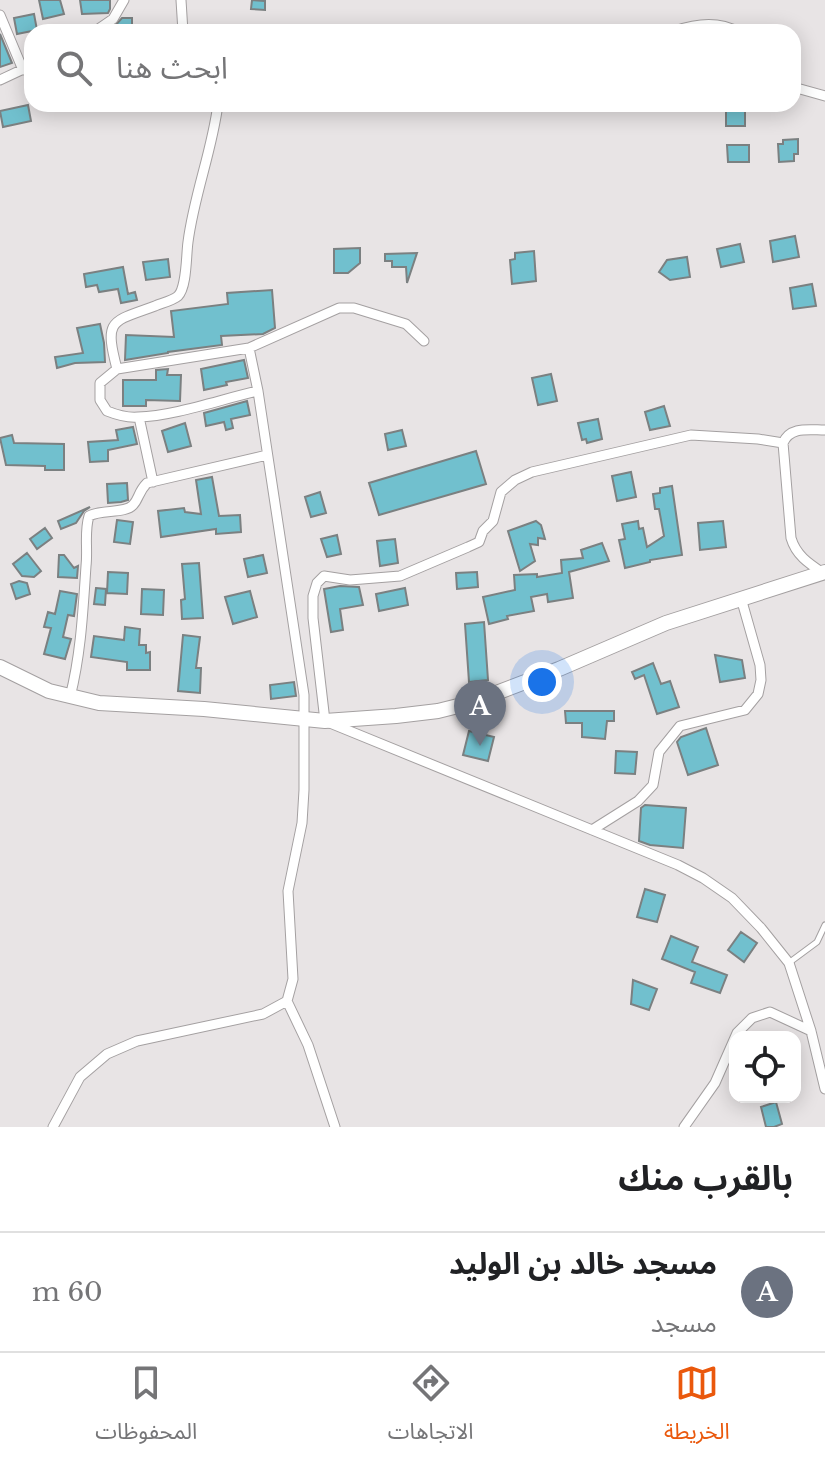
<!DOCTYPE html>
<html lang="ar">
<head>
<meta charset="utf-8">
<style>
	:root { --surface:#fff; --page:#f2f2f2; --text:#202124; --muted:#757577; --line:#e0e0e0; --accent:#ea580c }
	body { margin:0; font-family:"Libre Baskerville","Noto Sans Arabic",serif; background:var(--page); color:var(--text); direction:rtl }
	.controls { position:absolute; right:24px; bottom:24px; display:grid; overflow:hidden; border-radius:16px; box-shadow:0 4px 20px #0003 }
	.controls button { width:72px; height:72px; display:grid; place-items:center; padding:0; border:0; border-bottom:2px solid var(--line); background:var(--surface); color:var(--text); font:40px sans-serif }
	.you { position:absolute; left:542px; top:682px; width:28px; height:28px; margin:-20px; border:6px solid #fff; border-radius:50%; background:#1a73e8; box-shadow:0 0 0 12px #1a73e833 }
	.badge { display:grid; place-items:center; width:52px; height:52px; border-radius:50%; background:var(--accent); color:#fff; font-size:26px; font-weight:700 }
	.pin { position:absolute; translate:-50% -66px; filter:drop-shadow(0 2px 4px #0008) }
	.pin::after { content:''; position:absolute; top:42px; width:28px; height:24px; background:inherit; clip-path:polygon(0 0,100% 0,50% 100%) }
	.list { margin:0; padding:0; list-style:none }
	h2 { display:flex; justify-content:space-between; align-items:center; height:104px; margin:0; padding:0 32px; font-size:34px }
	h2 small { font-size:26px; font-weight:400; color:var(--muted) }
	.list li { display:grid; grid-template-columns:52px 1fr auto; gap:24px; align-items:center; box-sizing:border-box; height:120px; padding:0 32px; border-top:2px solid var(--line) }
	.list b { display:block; font-size:30px; white-space:nowrap }
	.list p { margin:0; font-size:26px; white-space:nowrap; color:var(--muted) }
	.list em { font-size:26px; font-style:normal; color:var(--muted) }
	.icon { flex:none; width:44px; height:44px; fill:none; stroke:currentColor; stroke-width:2; stroke-linecap:round; stroke-linejoin:round }
	.map { position:relative; flex:none; width:825px; height:1127px; overflow:hidden; direction:ltr }
	.search { position:absolute; background:var(--surface); box-shadow:0 4px 20px #0003; left:24px; right:24px; top:24px; height:88px; display:flex; align-items:center; gap:20px; box-sizing:border-box; padding:0 28px; border-radius:24px; color:var(--muted); font-size:30px }
	.sheet { height:224px; background:var(--surface) }
	nav { display:flex; justify-content:space-around; align-items:center; box-sizing:border-box; height:112px; border-top:2px solid var(--line); background:var(--surface); font-size:22px; color:var(--muted) }
	nav a { display:grid; justify-items:center; gap:4px }
	nav .on { color:var(--accent) }
	.map>svg:first-child { display:block }
	.building { fill:#71c0ce; stroke:#7b8081; stroke-width:2 }
	.lines { fill:none; stroke-linecap:round; stroke-linejoin:round }
	.lane-casing { stroke:#a4a0a1; stroke-width:7 }
	.street-casing { stroke:#a4a0a1; stroke-width:11 }
	.secondary-casing { stroke:#a4a0a1; stroke-width:16 }
	.lane { stroke:#fff; stroke-width:5 }
	.street { stroke:#fff; stroke-width:9 }
	.secondary { stroke:#fff; stroke-width:14 }
</style>
</head>
<body>
<div class="map">
<svg width="825" height="1127" viewBox="0 0 825 1127">
	<rect width="100%" height="100%" fill="#e8e4e5"/>
	<!-- building -->
	<path class="building" d="M39,0h21l4,14 -21,5z
		M80,0h30v9l-2,4 -26,1z
		M252,0l13,1v9l-14,-1z
		M34,14l3,16 -20,4 -3,-16z
		M122,18h10v14h-19v-4z
		M0,34l12,29 -12,4z
		M28,105l3,16 -28,6 -3,-16z
		M726,105h19v21h-19z
		M798,139v15h-4v7l-15,1 -1,-18h5v-4z
		M727,145h22v17h-21z
		M795,236l4,21 -26,5 -3,-21z
		M740,244l4,18 -23,5 -4,-18z
		M360,248v15l-12,10h-14v-24z
		M534,251l2,30 -24,3 -2,-24 5,-1v-6z
		M417,253l-10,30 -1,-16h-14v-6h-7v-7z
		M687,257l3,20 -20,3 -11,-8 8,-12z
		M168,259l2,18 -24,3 -3,-18z
		M123,267l5,27 7,-2 2,8 -16,3 -3,-14 -19,3 -2,-7 -11,2 -2,-13z
		M812,284l4,22 -23,3 -3,-21z
		M272,290l3,38 -12,6 -42,2 1,9 -54,7v1l-43,7 1,-25 48,2 -3,-26 57,-7 -1,-11z
		M100,324l4,19 1,19 -30,1 -18,5 -2,-11 28,-4 -6,-25z
		M244,360l4,18 -22,4 1,3 -23,5 -3,-21z
		M168,369l-1,6h14l-1,26 -34,-1v6h-23v-26h33v-10z
		M551,374l6,27 -19,4 -6,-27z
		M247,401l3,14 -19,4 2,9 -7,2 -2,-8 -18,4 -2,-13z
		M664,406l6,20 -20,4 -5,-18z
		M598,419l4,20 -15,4 -1,-4 -4,1 -4,-17z
		M185,423l6,23 -23,6 -6,-21z
		M133,427l4,17 -29,6v11l-18,1 -2,-20 30,-2 -2,-10z
		M402,430l4,16 -18,4 -3,-16z
		M12,435l2,8 50,1v26h-19v-4l-39,-1 -6,-27z
		M476,451l10,33 -107,31 -10,-32z
		M631,472l5,25 -19,4 -5,-25z
		M212,477l7,39 21,-1 1,17 -25,2v-5l-55,8 -3,-26 26,-3 1,4 16,2 -5,-34z
		M127,483l1,17 -7,2 -13,1 -1,-19z
		M672,486l10,69 -32,5v2l-25,6 -6,-28 6,-1 -3,-15 16,-3 1,8 4,-1 4,19 17,-11 -5,-27h-4l-2,-15 7,-1v-5z
		M320,492l6,21 -15,4 -6,-20z
		M90,507l-6,4 -8,12 -15,6 -3,-8z
		M117,520l16,2 -3,22 -16,-2z
		M536,521l5,4 4,14 -7,-1v7l-8,-1 5,17 -15,10 -12,-40z
		M723,521l3,26 -26,3 -2,-27z
		M45,528l7,10 -15,11 -7,-10z
		M337,535l4,19 -14,3 -6,-18z
		M395,539l3,24 -18,3 -3,-25z
		M602,543l7,18 -40,11 4,26 -25,4 -1,-8 -16,3 3,14 -27,5 1,3 -19,5 -6,-27 32,-7 -1,-15 23,-1v3l25,-4 -1,-13 22,-2 -2,-8z
		M27,553l14,18 -7,6 -12,-1 -9,-12z
		M59,555h5l10,13 4,-2 -1,12 -19,-1z
		M263,555l4,18 -19,4 -4,-18z
		M199,563l4,55 -21,1 -1,-19 4,-1 -3,-35z
		M108,572l20,1 -1,21 -20,-1z
		M477,572l1,15 -21,2 -1,-16z
		M19,581l8,2 3,11 -14,5 -5,-15z
		M340,586l19,1 4,18 -23,4 3,21 -12,2 -7,-43z
		M96,588l10,1 -1,16 -11,-1z
		M405,588l3,17 -29,6 -3,-17z
		M142,589l22,1 -1,25 -22,-1z
		M60,591l17,3 -3,22 -6,-1 -5,22 8,2 -6,20 -21,-5 7,-26 -7,-1 4,-15 7,2z
		M250,591l7,26 -24,7 -8,-27z
		M484,622l4,58 -19,2 -4,-58z
		M125,627l15,2 -1,16h7v8l4,-1v18h-23v-8l-36,-5 3,-21 30,4z
		M183,635l17,2 -4,31h5l-1,25 -22,-2z
		M715,655l27,5 3,18 -25,4z
		M653,663l8,21 9,-3 9,26 -22,7 -13,-39 -9,4 -3,-7z
		M294,682l2,14 -25,3 -1,-14z
		M565,711h49v10h-7l-2,18 -23,-2v-14h-16z
		M706,728l12,37 -30,10 -11,-33 4,-5z
		M469,731l25,6 -6,24 -25,-6z
		M616,751l21,1 -2,22 -20,-1z
		M645,805l41,3 -3,40 -33,-3 -11,-4 2,-33z
		M645,889l20,6 -8,27 -20,-5z
		M741,932l16,11 -13,19 -16,-12z
		M671,936l27,11 -6,15 35,13 -7,18 -29,-10 4,-11 -33,-13z
		M633,980l24,9 -8,21 -18,-6z
		M776,1102l6,22 -8,3h-8l-5,-20z"/>
	<g class="lines">
		<defs>
			<path id="lane" d="M790,962l27,-20 8,-17"/>
			<path id="street" d="M181,0l2,32
				M0,15l23,55
				M675,31c20,-7 44,-10 63,1
				M94,32l19,-13 11,-19
				M0,80l32,-15
				M793,87l32,9
				M117,369c-13,-50 -6,-47 38,-63 7,-3 17,-5 23,-10 9,-9 8,-40 10,-54 6,-47 24,-91 30,-138
				M258,391c-36,8 -84,25 -120,26 -11,1 -21,-2 -31,-6l-7,-11v-17l17,-14 132,-21 90,-40h15l52,16 18,17
				M139,417l14,65
				M783,443l-25,-4 -67,-4 -159,37 -17,8 -14,12 -8,29 -10,10 -4,11 -11,5 -68,29 -50,4 -26,-4 -7,7 -4,13v22l12,103 353,144 25,13 29,20 29,30 28,35 22,68 14,58
				M823,573c-15,-10 -27,-18 -32,-35l-8,-95c7,-17 26,-13 42,-13
				M70,697c11,-43 13,-87 16,-131 2,-17 -2,-34 3,-50 12,-7 36,-2 44,-11 6,-6 5,-13 14,-22l120,-28
				M592,830l46,-29 15,-16 6,-33 21,-26 65,-16 13,-16 3,-14 -1,-15 -19,-67
				M287,1001l21,44 27,82
				M53,1127l27,-50 27,-23 30,-13 126,-27 24,-13 6,-22 -5,-88 14,-68 2,-33v-95l-46,-304 -9,-43
				M684,1127l31,-44 22,-50 15,-15 18,-6 41,19"/>
			<path id="secondary" d="M0,667l49,24 50,12 105,6 121,12 71,-5 42,-5 32,-8 89,-34 107,-46 159,-51"/>
		</defs>
		<!-- lane casing -->
		<use href="#lane" class="lane-casing"/>
		<!-- street casing -->
		<use href="#street" class="street-casing"/>
		<!-- secondary casing -->
		<use href="#secondary" class="secondary-casing"/>
		<!-- lane -->
		<use href="#lane" class="lane"/>
		<!-- street -->
		<use href="#street" class="street"/>
		<!-- secondary -->
		<use href="#secondary" class="secondary"/>
	</g>
</svg>
<div class="controls">
<button><svg class="icon" aria-label="locate" viewBox="0 0 24 24"><circle cx="12" cy="12" r="6"/><path d="M12 2v4M12 18v4M2 12h4M18 12h4"/></svg></button>
</div>
<div class="you"></div>
<div class="pin badge" style="left:480px;top:746px;background:#6b7280">A</div>
<div class="search"><svg class="icon" aria-label="search" viewBox="0 0 24 24"><circle cx="10" cy="10" r="6"/><path d="M15 15l6 6"/></svg>ابحث هنا</div>
</div>
<section class="sheet">
<h2>بالقرب منك<small></small></h2>
<ul class="list">
<li><span class="badge" style="background:#6b7280">A</span><div><b>مسجد خالد بن الوليد</b><p>مسجد</p></div><em>60 m</em></li>
</ul>
</section>
<nav>
<a class="on"><svg class="icon" aria-label="map" viewBox="0 0 24 24"><path d="M3 6l6-2 6 2 6-2v14l-6 2-6-2-6 2zM9 4v14M15 6v14"/></svg>الخريطة</a>
<a><svg class="icon" aria-label="directions" viewBox="0 0 24 24"><path d="M12 3l9 9-9 9-9-9zM9 14v-3h6M13 9l2 2-2 2"/></svg>الاتجاهات</a>
<a><svg class="icon" aria-label="saved" viewBox="0 0 24 24"><path d="M7 4h10v16l-5-4-5 4z"/></svg>المحفوظات</a>
</nav>
</body>
</html>
